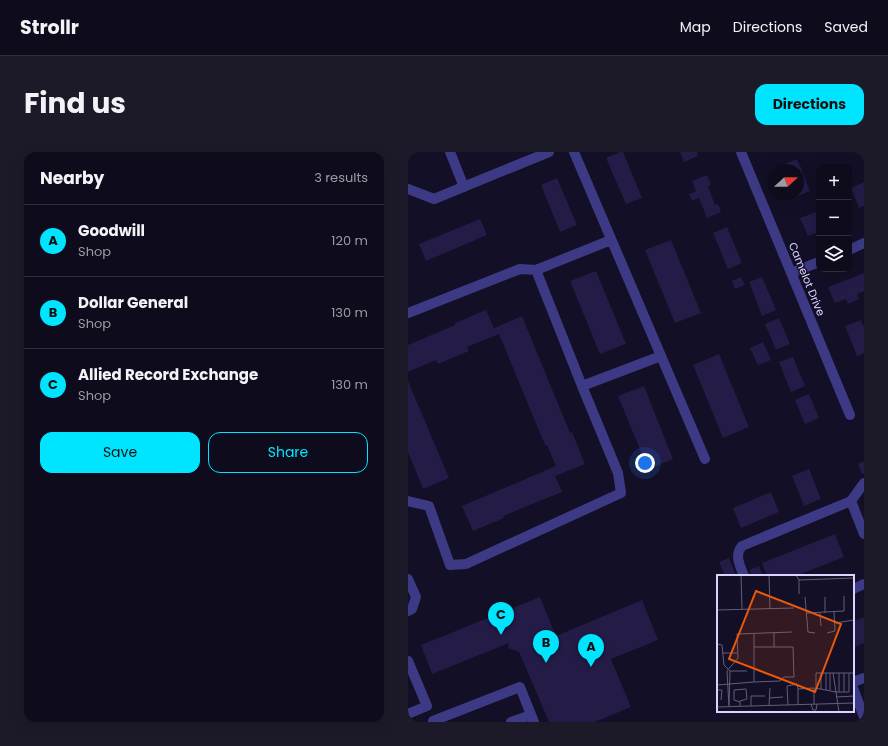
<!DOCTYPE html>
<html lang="en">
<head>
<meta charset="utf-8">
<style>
	:root { --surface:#0e0b1c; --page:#1c1929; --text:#f1f3f6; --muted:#9b9ba3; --line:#2e2b3b; --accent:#00e5ff }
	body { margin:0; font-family:Poppins,sans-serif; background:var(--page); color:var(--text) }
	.controls { position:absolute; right:12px; top:12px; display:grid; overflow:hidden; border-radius:8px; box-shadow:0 4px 16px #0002 }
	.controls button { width:36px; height:36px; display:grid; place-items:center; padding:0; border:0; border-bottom:1px solid var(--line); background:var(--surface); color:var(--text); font:20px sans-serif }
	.compass { position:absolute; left:360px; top:12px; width:36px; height:36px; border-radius:50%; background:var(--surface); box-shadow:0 4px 16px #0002; rotate:69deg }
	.you { position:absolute; left:237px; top:311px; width:14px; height:14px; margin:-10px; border:3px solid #fff; border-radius:50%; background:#1a73e8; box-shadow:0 0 0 6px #1a73e833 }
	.badge { display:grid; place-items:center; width:26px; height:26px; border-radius:50%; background:var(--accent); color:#111; font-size:13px; font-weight:700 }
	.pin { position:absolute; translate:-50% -33px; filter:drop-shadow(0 1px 2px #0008) }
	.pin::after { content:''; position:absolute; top:21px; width:14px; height:12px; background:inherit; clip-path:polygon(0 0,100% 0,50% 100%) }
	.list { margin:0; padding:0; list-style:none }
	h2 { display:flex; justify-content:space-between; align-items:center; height:52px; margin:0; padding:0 16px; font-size:17px }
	h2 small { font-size:13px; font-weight:400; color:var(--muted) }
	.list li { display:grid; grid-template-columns:26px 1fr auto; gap:12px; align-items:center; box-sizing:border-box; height:72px; padding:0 16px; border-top:1px solid var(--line) }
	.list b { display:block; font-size:15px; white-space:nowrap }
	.list p { margin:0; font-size:13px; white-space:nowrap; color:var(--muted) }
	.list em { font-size:13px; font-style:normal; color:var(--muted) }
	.actions { display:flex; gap:8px; padding:12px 16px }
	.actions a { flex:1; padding:9px 0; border:1px solid var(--accent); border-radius:12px; text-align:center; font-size:14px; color:var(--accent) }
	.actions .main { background:var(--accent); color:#111 }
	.icon { flex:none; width:22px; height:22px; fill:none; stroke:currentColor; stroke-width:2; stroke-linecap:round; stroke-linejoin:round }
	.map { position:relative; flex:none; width:456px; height:570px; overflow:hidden; border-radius:12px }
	header { display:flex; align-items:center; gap:24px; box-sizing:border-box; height:56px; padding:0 20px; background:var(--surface); border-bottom:1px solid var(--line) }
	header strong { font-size:19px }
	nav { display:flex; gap:22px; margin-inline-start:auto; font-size:14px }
	.intro { display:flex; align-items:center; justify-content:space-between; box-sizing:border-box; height:96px; padding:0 24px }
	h1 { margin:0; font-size:28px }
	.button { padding:10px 18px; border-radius:12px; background:var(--accent); color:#111; font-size:14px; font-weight:700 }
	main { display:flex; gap:24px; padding:0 24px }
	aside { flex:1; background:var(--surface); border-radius:12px; box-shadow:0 4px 16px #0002 }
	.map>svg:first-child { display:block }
	.building { fill:#241b47 }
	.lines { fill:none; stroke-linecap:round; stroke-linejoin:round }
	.minor { stroke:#3d3a85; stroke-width:10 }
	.labels { text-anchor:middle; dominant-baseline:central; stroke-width:3; stroke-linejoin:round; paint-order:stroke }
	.street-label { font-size:11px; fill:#d9d4ff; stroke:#130f26 }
	.inset-road { fill:none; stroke:#625e7d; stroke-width:1 }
	.view { fill:#e8590c; fill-opacity:0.15; stroke:#e8590c; stroke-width:2 }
	.inset-edge { fill:none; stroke:#d9d4ff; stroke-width:2 }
</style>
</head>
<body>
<header>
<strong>Strollr</strong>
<nav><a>Map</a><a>Directions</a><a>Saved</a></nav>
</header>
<div class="intro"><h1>Find us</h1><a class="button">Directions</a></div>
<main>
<aside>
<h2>Nearby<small>3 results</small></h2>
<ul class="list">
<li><span class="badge">A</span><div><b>Goodwill</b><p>Shop</p></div><em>120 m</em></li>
<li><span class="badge">B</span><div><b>Dollar General</b><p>Shop</p></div><em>130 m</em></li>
<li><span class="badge">C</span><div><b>Allied Record Exchange</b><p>Shop</p></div><em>130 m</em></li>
</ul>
<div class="actions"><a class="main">Save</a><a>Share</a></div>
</aside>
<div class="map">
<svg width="456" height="570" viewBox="0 0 456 570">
	<rect width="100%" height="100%" fill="#130f26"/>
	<!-- building -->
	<path class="building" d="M212,0h3l19,46 -16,6 -20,-46z
		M272,0h17l1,4 -14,6z
		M389,7l13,32 -19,8 -2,-5h9v-24h-14l-2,-5z
		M299,23l4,10 -3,1 7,19 3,-1 3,8 -14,6 -8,-20 -7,3 -3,-7 7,-3 -4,-10z
		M149,26l20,47 -17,7 -19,-47z
		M456,30v24l-5,2 -8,-20z
		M411,59v21l-11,4 -8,-18z
		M72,67l7,16 -61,26 -7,-17z
		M319,75l15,36 -14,6 -15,-36z
		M263,88l30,73 -26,10 -30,-73z
		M188,119l30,73 -26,10 -30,-73z
		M456,121v18l-7,3 2,5 -11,5 -2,-5 -11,4 -7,-16z
		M333,125l4,8 -10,4 -3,-8z
		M354,125l14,33 -14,6 -13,-34z
		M78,158l8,18 28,-12 48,117 2,-1 13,32 -30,12 7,16 -59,24 1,2 -31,13 -11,-25 94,-40 -9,-21h-2l-46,-111 -32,13 2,4 -31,13 -2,-4 -28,12v-27l47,-20v-2z
		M371,166l11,26 -14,6 -11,-26z
		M453,168l3,7v26l-7,3 -12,-30z
		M355,190l8,18 -13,5 -8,-17z
		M311,202l30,73 -26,11 -30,-73z
		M385,205l12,29 -14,6 -12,-30z
		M0,229l41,97 -26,11 -15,-37z
		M236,234l29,73 -25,10 -30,-73z
		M401,242l10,24 -14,6 -10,-24z
		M456,309v12l-2,1 -4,-10z
		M401,317l12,30 -17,7 -12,-30z
		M363,340l8,20 -38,16 -8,-20z
		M427,382l9,23 -48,19h-29l-5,-13z
		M321,406l7,18h-11l-6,-14z
		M351,414l4,10h-11l-3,-6z
		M132,445l16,39 86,-36 16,40 -47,19 20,48 -36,15h-46l-30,-70 -11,-4 1,-5 -77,31 -11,-29z
		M456,465v26l-11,5v-27z"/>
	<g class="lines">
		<!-- minor -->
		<path class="minor" d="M42,0l14,35
			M166,0l131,307
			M333,0l109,263
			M0,37l26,10 115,-47
			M441,98l15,-7
			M128,118l46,116 79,-30
			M383,121l28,-11
			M0,161l112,-44 16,1 75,-30
			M0,349l21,5 21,59 16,-1 155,-71 -3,-20 -36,-87
			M443,349l13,33
			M336,424c-4,-10 -10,-21 -2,-30l109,-45 13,-18
			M0,427l8,18 -4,12 -4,2
			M445,437l11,-5
			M0,509l19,45 -19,8
			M445,530l11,-4
			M445,536l11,29
			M25,569l87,-34 14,35
			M103,570l20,-7"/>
	</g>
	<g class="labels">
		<!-- street labels -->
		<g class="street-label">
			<text transform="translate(399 127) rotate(68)">Camelot Drive</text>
		</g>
	</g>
	<!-- overview -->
	<g transform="translate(309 423)">
		<rect width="137" height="137" fill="#130f26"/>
		<path class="inset-road" d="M24,0l1,34M52,0l1,34M79,0l3,5v14M82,5l55,-2M88,22l3,35 7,1M108,22v16M0,35l77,-2M90,38l37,-2v-15M103,38l1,13M118,48l19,-3M110,58l8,-2 -1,-19M0,69l5,1 2,20 6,6 -1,34M37,72h20v-14M5,78h15M13,96h17M113,98v17M116,98l3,19h13v-19M122,98v19M127,98v19M37,107l26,-1 4,-4h10l-1,-30h-19M0,110l37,-3v-48M98,113l21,4 3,20M99,113v-15h38M104,114v-16M0,115h5l-1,10M109,115v-17M119,122l18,-1M52,123l14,-1M23,127l-6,-2v-10l12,-1 1,10 -7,2v5M81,129v-15l16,-1v16M94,129l2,6h3l1,-6M52,130l1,-17M71,130l-1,-19 10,-2 1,5M34,131v-10h14M0,132l137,-4M12,132l-2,-36 11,-13 -1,-24 55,-2"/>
		<path class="view" d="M39,16l85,33 -26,68 -86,-33z"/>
		<rect width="137" height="137" class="inset-edge"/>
	</g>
</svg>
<div class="controls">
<button>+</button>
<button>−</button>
<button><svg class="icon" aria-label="layers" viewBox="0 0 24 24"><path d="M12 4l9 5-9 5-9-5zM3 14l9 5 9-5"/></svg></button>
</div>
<svg class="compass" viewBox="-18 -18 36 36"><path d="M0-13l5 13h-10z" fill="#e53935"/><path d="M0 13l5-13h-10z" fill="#9b9ba3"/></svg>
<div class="you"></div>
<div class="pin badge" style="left:183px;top:515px">A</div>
<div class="pin badge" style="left:138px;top:511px">B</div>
<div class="pin badge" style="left:93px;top:483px">C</div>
</div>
</main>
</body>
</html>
